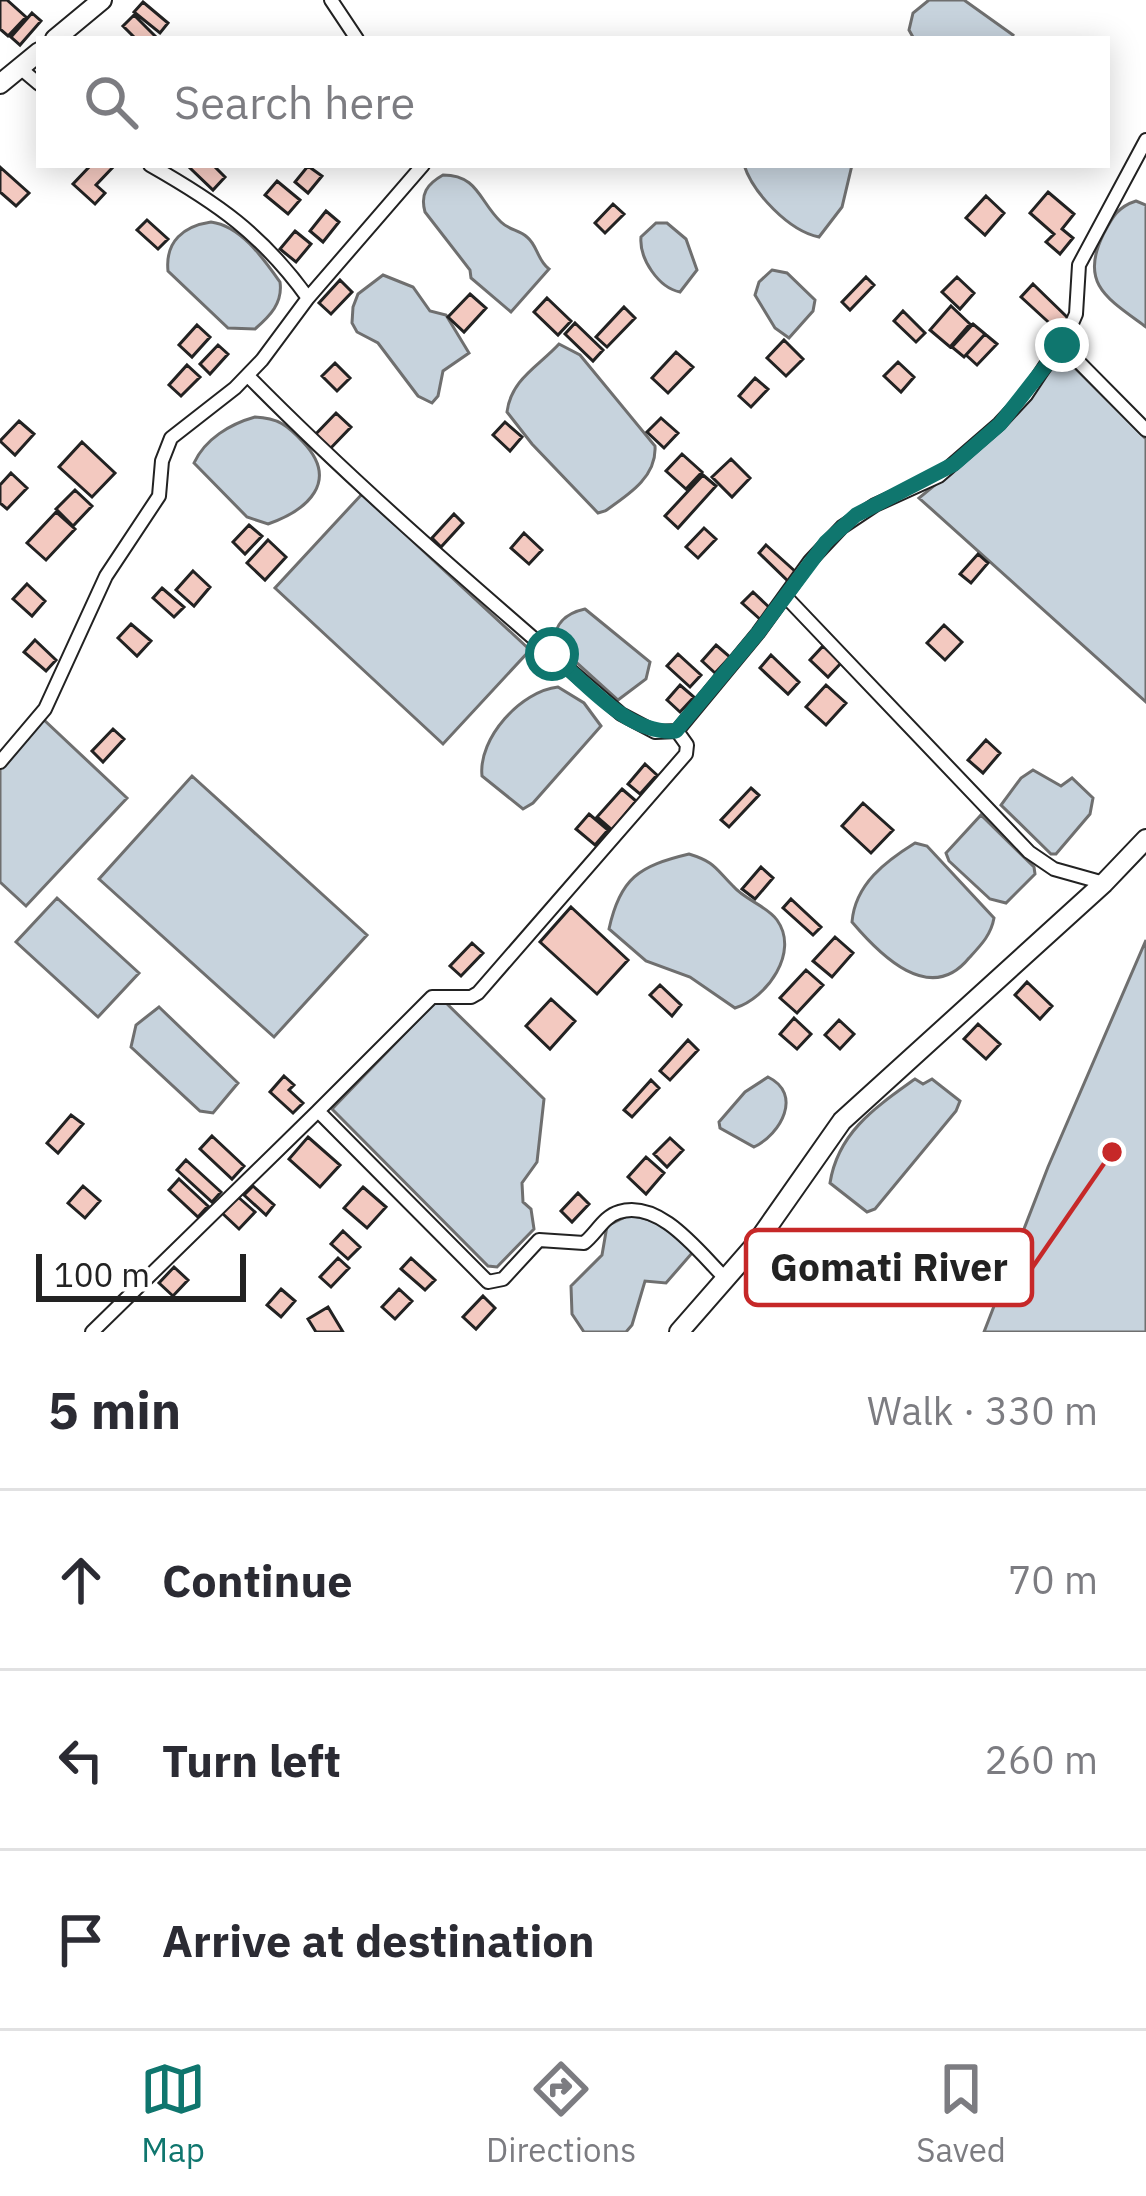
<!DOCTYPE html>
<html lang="en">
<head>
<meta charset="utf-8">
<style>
	:root { --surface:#fff; --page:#f7f7f7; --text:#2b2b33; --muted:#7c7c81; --line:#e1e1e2; --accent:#0f766e }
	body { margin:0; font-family:"IBM Plex Sans",sans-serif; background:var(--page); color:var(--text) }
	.scale { position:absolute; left:36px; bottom:30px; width:210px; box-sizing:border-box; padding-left:12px; border:6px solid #222; border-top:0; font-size:33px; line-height:42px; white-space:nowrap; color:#222; -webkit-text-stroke:9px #fff; paint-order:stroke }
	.stop { position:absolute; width:36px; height:36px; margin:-27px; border:9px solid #0f766e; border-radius:50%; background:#fff }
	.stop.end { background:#0f766e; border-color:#fff; box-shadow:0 3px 12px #0008 }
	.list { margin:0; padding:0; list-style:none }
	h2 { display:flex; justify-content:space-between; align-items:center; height:156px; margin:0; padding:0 48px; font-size:51px }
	h2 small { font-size:39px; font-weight:400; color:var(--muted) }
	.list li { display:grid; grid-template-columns:78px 1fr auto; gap:36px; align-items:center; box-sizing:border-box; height:180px; padding:0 48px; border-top:3px solid var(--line) }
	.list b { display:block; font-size:45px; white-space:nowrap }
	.list em { font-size:39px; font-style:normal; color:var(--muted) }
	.icon { flex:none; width:66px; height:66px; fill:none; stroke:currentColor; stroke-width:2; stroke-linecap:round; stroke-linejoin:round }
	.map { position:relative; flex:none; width:1146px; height:1332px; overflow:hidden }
	.search { position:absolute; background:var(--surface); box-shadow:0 6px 30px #0003; left:36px; right:36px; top:36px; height:132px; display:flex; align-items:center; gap:30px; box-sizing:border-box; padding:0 42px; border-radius:0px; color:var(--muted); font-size:45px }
	.sheet { height:696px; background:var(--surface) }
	nav { display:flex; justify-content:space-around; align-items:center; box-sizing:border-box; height:168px; border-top:3px solid var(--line); background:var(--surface); font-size:33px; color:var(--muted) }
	nav a { display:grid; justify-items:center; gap:6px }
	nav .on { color:var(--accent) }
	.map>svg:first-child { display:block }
	.water { fill:#c7d3dd; stroke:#6f6f6f; stroke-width:3 }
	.building { fill:#f3c9c0; stroke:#222; stroke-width:3 }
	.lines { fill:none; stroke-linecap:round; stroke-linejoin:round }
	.street-casing { stroke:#222; stroke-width:16 }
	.secondary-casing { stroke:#222; stroke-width:22 }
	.street { stroke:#fff; stroke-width:12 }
	.secondary { stroke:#fff; stroke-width:18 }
	.route { stroke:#0f766e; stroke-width:15 }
	.leader { fill:none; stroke:#c62828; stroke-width:4.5 }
	.callout-dot { fill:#c62828; stroke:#fff; stroke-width:4.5 }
	.callout { fill:#fff; stroke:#c62828; stroke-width:4.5 }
	.callout-label { font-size:39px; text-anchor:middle; font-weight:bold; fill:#222 }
</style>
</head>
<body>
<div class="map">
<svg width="1146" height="1332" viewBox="0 0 1146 1332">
	<rect width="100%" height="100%" fill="#fff"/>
	<!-- water -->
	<path class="water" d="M929,0h35l49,35 -2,4h-97l-5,-9 4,-17z
		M744,165h108l-10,42 -23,30c-30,-6 -66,-44 -75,-72z
		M443,175c35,0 36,26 58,47 8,8 18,8 26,15 11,9 10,23 22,32l-38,43 -40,-34 -1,-8 -45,-58c-5,-18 2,-28 18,-37z
		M1136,201l10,4v122c-38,-28 -67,-43 -43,-92 9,-17 14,-28 33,-34z
		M211,222c30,4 52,36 69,60 3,21 -10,34 -25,47l-27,-1 -60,-57c-3,-30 16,-45 43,-49z
		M656,223h11l19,16 11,31 -17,22c-21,-4 -41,-33 -39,-55z
		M772,270l15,3 28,27 -2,11 -24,27 -14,-10 -20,-33 4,-13z
		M383,275l30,12 17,24 16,4 23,38 -26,18 -5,25 -6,7 -14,-7 -40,-53 -21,-11 -5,-9 1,-16 5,-13z
		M559,344l21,11 75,91c2,31 -27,49 -50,65l-7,2 -66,-69 -25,-32c4,-33 32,-46 52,-68z
		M1058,361l13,3 75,75v263l-227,-204 83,-68z
		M255,417c23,1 32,8 48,25 37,39 5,68 -35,82l-21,-7 -53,-54c11,-24 36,-39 61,-46z
		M362,494l168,156 -87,94 -168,-156z
		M585,609l65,53 -4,17 -28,21 -64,-58c1,-20 13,-29 31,-33z
		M558,687l26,16 17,23 -68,77 -10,6 -41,-33c-4,-38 39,-85 76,-89z
		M43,719l84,79 -101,108 -26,-24v-118z
		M1033,770l28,16 11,-8 21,20 -3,16 -34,40h-5l-50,-49 20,-27z
		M192,776l175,159 -93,102 -175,-158z
		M981,815l53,52 1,7 -29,29 -16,-4 -41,-38 -3,-8z
		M915,843l12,3 67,72c-3,17 -13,27 -25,40 -39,48 -89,-3 -117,-36 3,-38 34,-61 63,-79z
		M689,854c26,8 26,14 44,32 12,14 34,20 44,34 23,32 -10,78 -42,88l-45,-31 -44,-16 -37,-32c11,-51 30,-63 80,-75z
		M57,898l82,75 -41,44 -82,-75z
		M1146,940v392h-162l64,-165z
		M440,997l104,102 -7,63 -15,21 1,19 8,7 3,20 -37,38 -9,-1 -156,-157z
		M159,1007l79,76 -25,30 -13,-2 -69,-64 5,-22z
		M768,1077c35,17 13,57 -14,70l-34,-19 -1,-6 26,-30z
		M915,1079l8,5 9,-5 28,22 -4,10 -81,98 -8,3 -37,-29c8,-51 46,-76 85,-104z
		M627,1216c30,0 45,18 66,36l-27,31 -21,-2 -13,44 -6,7h-42l-12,-18 -1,-28 31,-31 5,-29z"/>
	<!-- building -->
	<path class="building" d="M0,0h7l19,17 -18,19 -8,-7z
		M143,2l25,21 -8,10 -26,-21z
		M32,13l9,8 -21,24 -9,-8z
		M134,15l23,23 -1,1h-20l-13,-13z
		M91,165h24l-19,20 9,8 -10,11 -22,-20z
		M193,165h20l12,12 -12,13 -23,-22z
		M308,166l14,10 -14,17 -13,-11z
		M0,167l29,26 -13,13 -16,-14z
		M277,181l23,19 -12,14 -23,-19z
		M1048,192l26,22 -12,15 11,9 -13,16 -14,-12 8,-8 -24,-21z
		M986,196l18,17 -19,22 -19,-17z
		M613,204l11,10 -19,19 -10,-10z
		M326,211l13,11 -16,20 -13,-11z
		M147,220l21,19 -10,10 -21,-19z
		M295,231l16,13 -15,18 -16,-13z
		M866,277l8,8 -24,25 -8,-8z
		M957,277l17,16 -14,16 -18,-17z
		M340,280l12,12 -21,22 -12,-11z
		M1033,284l35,34 -11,12 -36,-33z
		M470,294l16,14 -22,24 -16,-15z
		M547,298l24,23 -13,14 -24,-23z
		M951,306l19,18 -20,23 -20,-17z
		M624,307l11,11 -28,29 -11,-10z
		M903,311l22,22 -9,9 -22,-21z
		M575,323l28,27 -10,11 -28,-27z
		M973,324l12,10 -21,23 -12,-10z
		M197,325l13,12 -18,20 -13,-12z
		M985,334l12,10 -20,21 -11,-10z
		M784,340l19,19 -17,17 -19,-18z
		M218,345l10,9 -18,20 -10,-10z
		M676,352l17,15 -25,26 -16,-15z
		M898,362l16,15 -13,15 -17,-16z
		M335,363l15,15 -13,13 -15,-15z
		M187,365l13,12 -19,19 -12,-11z
		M755,378l13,11 -17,18 -12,-11z
		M336,413l15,14 -23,24 -15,-14z
		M661,418l17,15 -14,15 -17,-16z
		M19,421l15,13 -19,21 -15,-14z
		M505,422l17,15 -12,14 -17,-16z
		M82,442l33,31 -23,24 -33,-30z
		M682,454l20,18 -16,17 -20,-18z
		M731,459l19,19 -18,19 -20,-20z
		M11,473l16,15 -20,21 -7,-6v-18z
		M703,475l13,11 -38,42 -13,-12z
		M75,490l17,16 -19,20 -17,-17z
		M56,512l19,17 -29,31 -19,-17z
		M454,514l9,9 -22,24 -9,-9z
		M249,525l13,11 -17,18 -12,-12z
		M704,528l12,11 -18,19 -12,-11z
		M524,533l18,17 -13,14 -18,-16z
		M268,540l18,17 -21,23 -18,-17z
		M766,545l31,28 -8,9 -30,-29z
		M978,554l10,9 -17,20 -11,-9z
		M193,571l17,16 -16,19 -18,-16z
		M27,584l18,17 -13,15 -19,-17z
		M162,588l22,19 -10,10 -21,-19z
		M753,592l19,18 -10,11 -20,-18z
		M131,624l20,17 -14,15 -19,-18z
		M944,625l18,17 -17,18 -18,-17z
		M35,640l21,20 -10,11 -22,-19z
		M716,645l14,12 -15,16 -13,-12z
		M823,646l18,17 -13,14 -18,-17z
		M678,654l23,21 -11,12 -23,-21z
		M771,655l28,27 -11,12 -28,-26z
		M680,685l14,12 -14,15 -13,-12z
		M826,685l20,18 -20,22 -20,-18z
		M113,729l11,10 -21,23 -11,-11z
		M986,740l14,13 -17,20 -15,-13z
		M645,764l12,11 -17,19 -12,-10z
		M751,788l8,7 -30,32 -8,-7z
		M622,789l14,12 -24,29 -15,-13z
		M863,803l30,27 -22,23 -29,-27z
		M589,814l19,16 -13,15 -19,-16z
		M761,867l12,11 -18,21 -13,-10z
		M791,899l30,28 -8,8 -30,-27z
		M571,907l57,53 -31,34 -57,-52z
		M835,937l18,16 -21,24 -19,-16z
		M472,943l11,10 -22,23 -11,-10z
		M806,970l17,15 -26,28 -17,-15z
		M1027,982l25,24 -12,13 -25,-24z
		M660,985l21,20 -9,11 -22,-21z
		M551,999l24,22 -25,28 -24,-23z
		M794,1018l17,16 -14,15 -17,-15z
		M839,1020l15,14 -14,15 -15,-14z
		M978,1024l22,20 -14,15 -22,-20z
		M688,1040l10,10 -28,30 -10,-9z
		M284,1076l10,9 -5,5 14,13 -10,10 -23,-21z
		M651,1080l8,8 -27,29 -8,-7z
		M71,1115l12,9 -25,29 -11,-10z
		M212,1136l32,30 -12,13 -32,-30z
		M308,1137l32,28 -20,22 -31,-28z
		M670,1138l13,12 -16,17 -13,-13z
		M646,1157l18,16 -18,21 -18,-17z
		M186,1160l35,32 -9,10 -35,-32z
		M179,1179l29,27 -10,11 -29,-27z
		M83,1186l17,15 -15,17 -17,-15z
		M253,1186l21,19 -8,10 -22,-20z
		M363,1187l23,20 -19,21 -23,-20z
		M578,1193l11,11 -17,18 -11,-11z
		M237,1196l18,16 -16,17 -17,-16z
		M343,1231l17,16 -12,12 -17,-15z
		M338,1258l11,10 -18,19 -11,-10z
		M411,1258l24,22 -10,10 -24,-21z
		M174,1267l14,13 -15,16 -14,-13z
		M281,1289l14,12 -14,16 -14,-12z
		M399,1289l13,12 -17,18 -13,-12z
		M483,1296l12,12 -19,21 -13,-12z
		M328,1307l15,25h-27l-8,-13z"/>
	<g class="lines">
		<defs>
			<path id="street" d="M331,0l26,39
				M20,68l19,16
				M150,165c67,38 112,69 158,133
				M1062,345l84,85
				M248,376c118,120 245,227 373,338l34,18 22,-1 10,14 -1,9 -208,239 -7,4h-39l-114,114 170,171 15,-3 36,-39 45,3c11,-8 20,-27 35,-31 42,-13 81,42 108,68
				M786,597l243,255 25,17 50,14
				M677,731l81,-98 52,-72 32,-34 33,-22 64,-29 60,-52 27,-29 43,-65 7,-16 3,-49 67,-125
				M0,762l45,-53 61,-133 53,-80 3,-35 9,-23 64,-50 27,-28 46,-62 115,-133
				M92,1332l226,-221"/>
			<path id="secondary" d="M55,39l47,-39
				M0,84l39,-32
				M679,1332l76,-87 87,-124 262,-238 42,-44"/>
		</defs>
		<!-- street casing -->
		<use href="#street" class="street-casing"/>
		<!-- secondary casing -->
		<use href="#secondary" class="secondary-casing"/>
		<!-- street -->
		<use href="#street" class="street"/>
		<!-- secondary -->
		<use href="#secondary" class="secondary"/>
	</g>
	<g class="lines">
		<!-- route -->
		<path class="route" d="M552,654c35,30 76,81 124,77l82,-98 68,-91 30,-27 98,-51 46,-40 62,-79"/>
	</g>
	<!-- callouts -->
	<path class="leader" d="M1112 1152L1032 1268"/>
	<circle class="callout-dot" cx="1112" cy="1152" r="12"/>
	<rect class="callout" x="746" y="1230" width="286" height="75" rx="12"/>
	<g class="callout-label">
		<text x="889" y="1281">Gomati River</text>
	</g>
</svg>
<div class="scale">100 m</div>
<div class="stop" style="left:552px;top:654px"></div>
<div class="stop end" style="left:1062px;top:345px"></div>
<div class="search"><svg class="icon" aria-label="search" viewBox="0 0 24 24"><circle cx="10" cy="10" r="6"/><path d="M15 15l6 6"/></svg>Search here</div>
</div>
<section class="sheet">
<h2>5 min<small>Walk · 330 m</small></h2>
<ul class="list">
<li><svg class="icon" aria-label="ahead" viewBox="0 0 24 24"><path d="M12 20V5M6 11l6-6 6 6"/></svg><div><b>Continue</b></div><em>70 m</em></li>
<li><svg class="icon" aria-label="left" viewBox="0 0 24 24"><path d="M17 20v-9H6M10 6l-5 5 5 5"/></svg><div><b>Turn left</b></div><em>260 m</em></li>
<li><svg class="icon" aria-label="arrive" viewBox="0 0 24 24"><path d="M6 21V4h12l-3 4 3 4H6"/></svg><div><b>Arrive at destination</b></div></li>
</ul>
</section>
<nav>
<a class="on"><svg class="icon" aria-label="map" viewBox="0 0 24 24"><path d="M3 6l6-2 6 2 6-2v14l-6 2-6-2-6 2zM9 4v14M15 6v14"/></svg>Map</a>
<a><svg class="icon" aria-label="directions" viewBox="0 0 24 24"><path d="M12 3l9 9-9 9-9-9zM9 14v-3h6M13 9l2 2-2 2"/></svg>Directions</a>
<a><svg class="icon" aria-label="saved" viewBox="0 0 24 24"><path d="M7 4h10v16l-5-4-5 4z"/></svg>Saved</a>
</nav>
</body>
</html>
